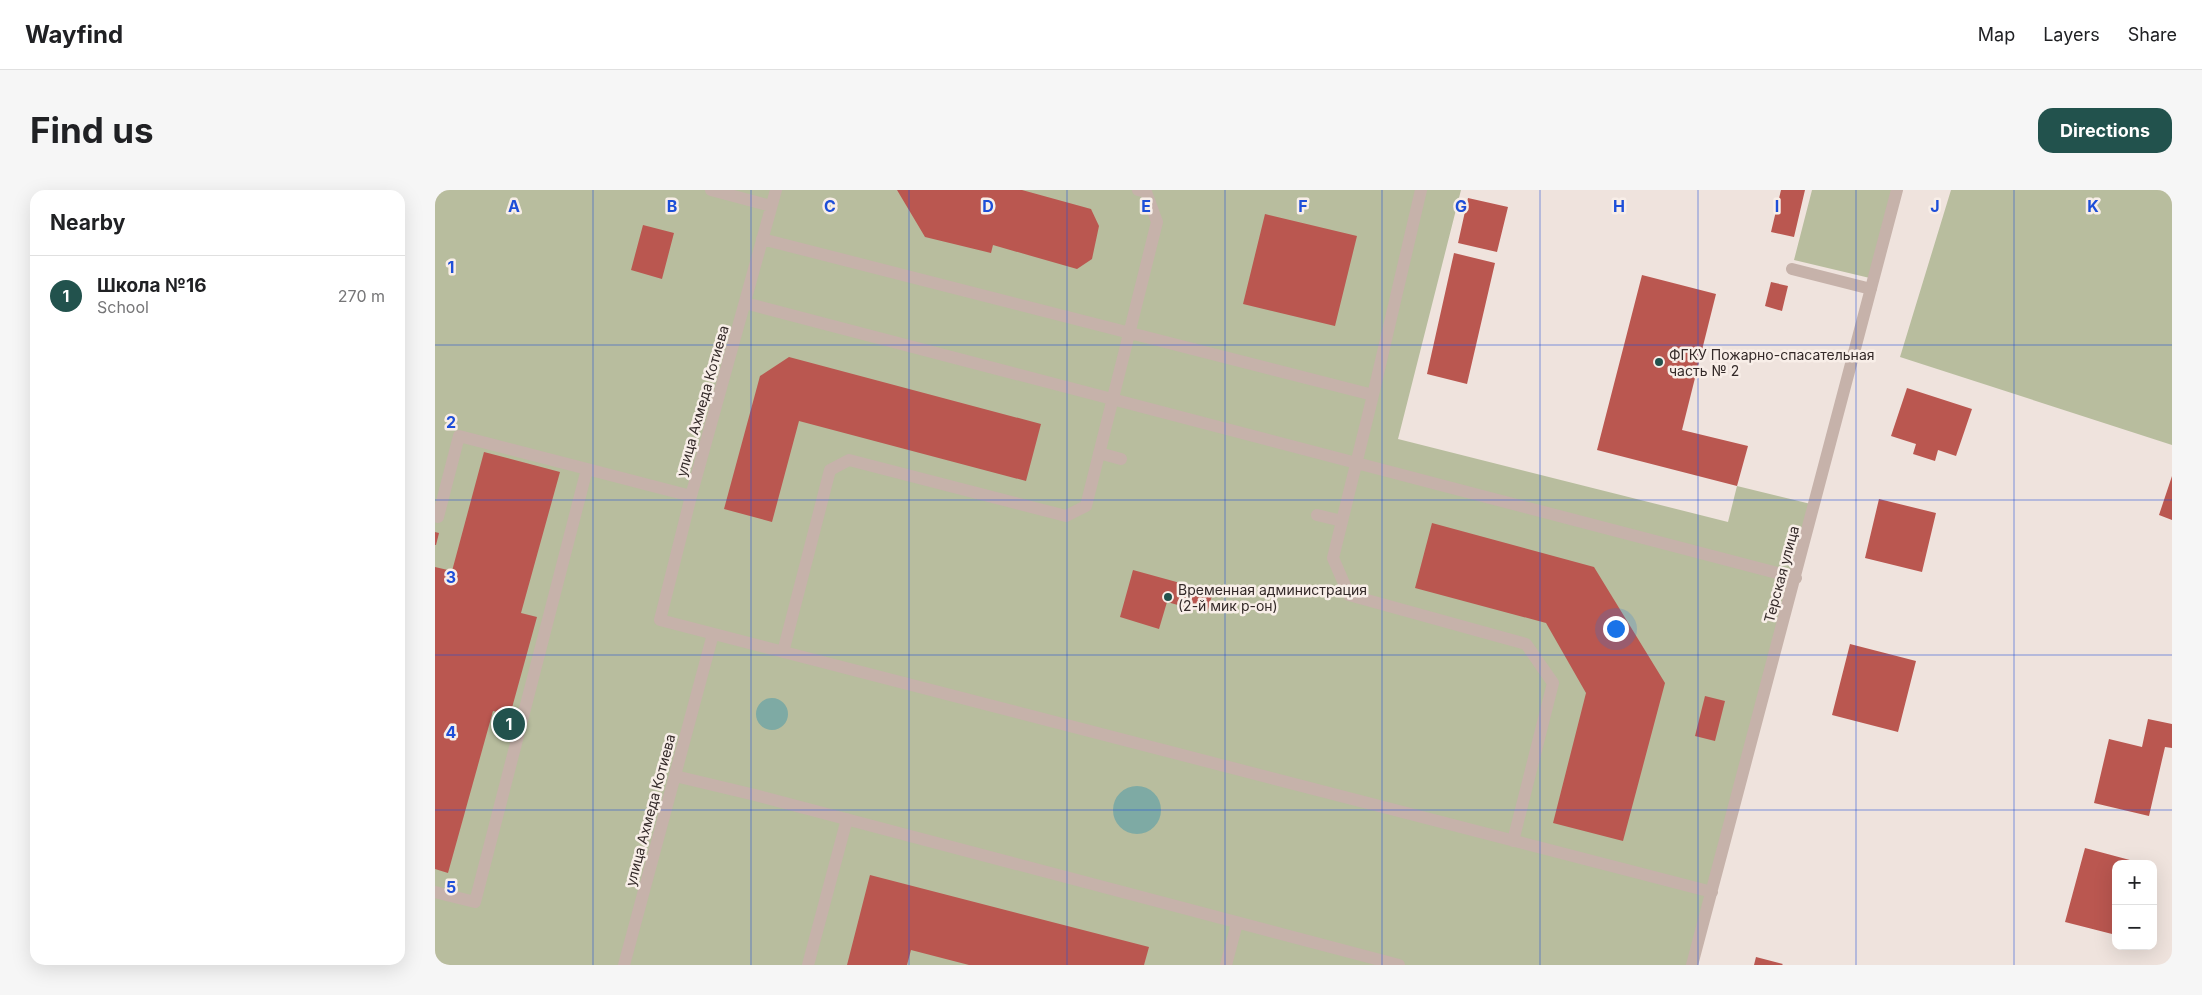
<!DOCTYPE html>
<html lang="en">
<head>
<meta charset="utf-8">
<style>
	:root { --surface:#fff; --page:#f6f6f6; --text:#202124; --muted:#757577; --line:#e0e0e0; --accent:#22524d }
	body { margin:0; font-family:Inter,sans-serif; background:var(--page); color:var(--text) }
	.controls { position:absolute; right:15px; bottom:15px; display:grid; overflow:hidden; border-radius:10px; box-shadow:0 5px 20px #0002 }
	.controls button { width:45px; height:45px; display:grid; place-items:center; padding:0; border:0; border-bottom:1px solid var(--line); background:var(--surface); color:var(--text); font:25px sans-serif }
	.you { position:absolute; left:1180px; top:438px; width:18px; height:18px; margin:-12px; border:4px solid #fff; border-radius:50%; background:#1a73e8; box-shadow:0 0 0 8px #1a73e833 }
	.badge { display:grid; place-items:center; width:32px; height:32px; border-radius:50%; background:var(--accent); color:#fff; font-size:16px; font-weight:700 }
	.pin { position:absolute; translate:-50% -50%; border:2px solid #fff; box-shadow:0 1px 5px #0006 }
	.list { margin:0; padding:0; list-style:none }
	h2 { display:flex; justify-content:space-between; align-items:center; height:65px; margin:0; padding:0 20px; font-size:21px }
	h2 small { font-size:16px; font-weight:400; color:var(--muted) }
	.list li { display:grid; grid-template-columns:32px 1fr auto; gap:15px; align-items:center; box-sizing:border-box; height:80px; padding:0 20px; border-top:1px solid var(--line) }
	.list b { display:block; font-size:19px; white-space:nowrap }
	.list p { margin:0; font-size:16px; white-space:nowrap; color:var(--muted) }
	.list em { font-size:16px; font-style:normal; color:var(--muted) }
	.map { position:relative; flex:none; width:1737px; height:775px; overflow:hidden; border-radius:15px }
	header { display:flex; align-items:center; gap:30px; box-sizing:border-box; height:70px; padding:0 25px; background:var(--surface); border-bottom:1px solid var(--line) }
	header strong { font-size:24px }
	nav { display:flex; gap:28px; margin-inline-start:auto; font-size:18px }
	.intro { display:flex; align-items:center; justify-content:space-between; box-sizing:border-box; height:120px; padding:0 30px }
	h1 { margin:0; font-size:35px }
	.button { padding:12px 22px; border-radius:15px; background:var(--accent); color:#fff; font-size:18px; font-weight:700 }
	main { display:flex; gap:30px; padding:0 30px }
	aside { flex:1; background:var(--surface); border-radius:15px; box-shadow:0 5px 20px #0002 }
	.map>svg:first-child { display:block }
	.green { fill:#b8bd9e }
	.water { fill:#7eaaa4 }
	.building { fill:#ba5750 }
	.lines { fill:none; stroke-linecap:round; stroke-linejoin:round }
	.minor { stroke:#c6b2aa; stroke-width:12 }
	.grid { fill:none; stroke:#1d4ed8; stroke-width:1; stroke-opacity:0.55 }
	.poi-dot { fill:#22524d; stroke:#f8eee8; stroke-width:2 }
	.labels { text-anchor:middle; dominant-baseline:central; stroke-width:5; stroke-linejoin:round; paint-order:stroke }
	.poi-label { font-size:14px; fill:#342a29; stroke:#f8eee8; text-anchor:start }
	.street-label { font-size:14px; fill:#342a29; stroke:#f8eee8 }
	.grid-label { font-size:16px; text-anchor:middle; font-weight:bold; fill:#1d4ed8; stroke:#f8eee8; stroke-width:5; stroke-linejoin:round; paint-order:stroke }
</style>
</head>
<body>
<header>
<strong>Wayfind</strong>
<nav><a>Map</a><a>Layers</a><a>Share</a></nav>
</header>
<div class="intro"><h1>Find us</h1><a class="button">Directions</a></div>
<main>
<aside>
<h2>Nearby<small></small></h2>
<ul class="list">
<li><span class="badge">1</span><div><b>Школа №16</b><p>School</p></div><em>270 m</em></li>
</ul>
</aside>
<div class="map">
<svg width="1737" height="775" viewBox="0 0 1737 775">
	<rect width="100%" height="100%" fill="#efe3dd"/>
	<!-- green -->
	<path class="green" d="M0,0h1026l-63,249 330,83 9,-36 78,19 -123,460h-1257z
		M1377,0h85l-23,89 -80,-19z
		M1516,0h221v255l-272,-88z"/>
	<!-- water -->
	<path class="water" d="M321 524a16 16 0 1 1 32 0a16 16 0 1 1-32 0Z
		M678 620a24 24 0 1 1 48 0a24 24 0 1 1-48 0Z"/>
	<!-- building -->
	<path class="building" d="M462,0h125l69,19 8,17 -7,33 -15,10 -84,-24 -2,8 -66,-16z
		M1346,0h24l-11,47 -23,-5z
		M1033,8l40,9 -11,45 -39,-9z
		M830,24l92,22 -22,90 -92,-22z
		M208,35l31,8 -12,46 -31,-9z
		M1019,63l41,10 -28,121 -40,-10z
		M1207,85l74,19 -34,136 66,16 -11,40 -140,-36z
		M1336,92l17,4 -6,25 -17,-5z
		M354,167l252,67 -15,57 -227,-60 -27,101 -48,-13 36,-133z
		M1472,198l65,21 -16,47 -18,-6 -3,11 -22,-7 3,-10 -25,-8z
		M49,262l76,20 -39,141 16,4 -27,98 -17,-4 -45,162 -13,-4v-302l17,4z
		M1737,286v44l-13,-5z
		M1444,309l57,14 -14,59 -57,-14z
		M997,333l162,44 71,116 -42,158 -70,-18 33,-130 -40,-70 -131,-35z
		M0,342l4,1 -3,12h-1z
		M698,380l80,22 -6,21 -40,-11 -8,27 -39,-12z
		M1415,454l66,17 -18,71 -66,-17z
		M1270,506l20,5 -10,40 -20,-5z
		M1713,529l24,5v24l-7,-1 -16,69 -55,-13 15,-64 33,8z
		M1650,658l56,15 -25,1v71l-51,-13z
		M435,685l279,72 -5,18h-175l-58,-15 -4,15h-60z
		M1321,767l27,7 -1,1h-28z"/>
	<g class="lines">
		<!-- minor -->
		<path class="minor" d="M276,0l60,16
			M341,0l-85,306 -31,124 1052,272
			M327,49l611,156 48,-205
			M1357,79l79,20
			M310,113l1051,275
			M938,205l-40,163 16,37 177,49 27,39 -40,158
			M664,263l22,6
			M152,279l104,27
			M882,325l25,6
			M0,326l3,1 21,-81 128,33 -112,433 -40,-10
			M348,462l47,-182 19,-10 217,56 20,-10 71,-284 -11,-30 -8,-2
			M240,586l80,19 644,170
			M189,775l89,-331
			M373,775l39,-146
			M791,775l11,-42
			M1257,775l205,-775"/>
	</g>
	<!-- grid -->
	<path class="grid" d="M158,0v775M316,0v775M474,0v775M632,0v775M790,0v775M947,0v775M1105,0v775M1263,0v775M1421,0v775M1579,0v775M0,155h1737M0,310h1737M0,465h1737M0,620h1737"/>
	<!-- markers -->
	<g class="poi-dot">
		<circle cx="1224" cy="172" r="5"/>
		<circle cx="733" cy="407" r="5"/>
	</g>
	<g class="labels">
		<!-- poi labels -->
		<g class="poi-label">
			<text x="1234" y="164">ФГКУ Пожарно-спасательная<tspan x="1234" dy="16">часть № 2</tspan></text>
			<text x="743" y="399">Временная администрация<tspan x="743" dy="16">(2-й мик р-он)</tspan></text>
		</g>
		<!-- street labels -->
		<g class="street-label">
			<text transform="translate(267 211) rotate(-74)">улица Ахмеда Котиева</text>
			<text transform="translate(1346 384) rotate(-75)">Терская улица</text>
			<text transform="translate(215 620) rotate(-75)">улица Ахмеда Котиева</text>
		</g>
	</g>
	<g class="grid-label">
		<text x="79" y="22">A</text>
		<text x="237" y="22">B</text>
		<text x="395" y="22">C</text>
		<text x="553" y="22">D</text>
		<text x="711" y="22">E</text>
		<text x="868" y="22">F</text>
		<text x="1026" y="22">G</text>
		<text x="1184" y="22">H</text>
		<text x="1342" y="22">I</text>
		<text x="1500" y="22">J</text>
		<text x="1658" y="22">K</text>
		<text x="16" y="83">1</text>
		<text x="16" y="238">2</text>
		<text x="16" y="393">3</text>
		<text x="16" y="548">4</text>
		<text x="16" y="703">5</text>
	</g>
</svg>
<div class="controls">
<button>+</button>
<button>−</button>
</div>
<div class="you"></div>
<div class="pin badge" style="left:74px;top:534px">1</div>
</div>
</main>
</body>
</html>
